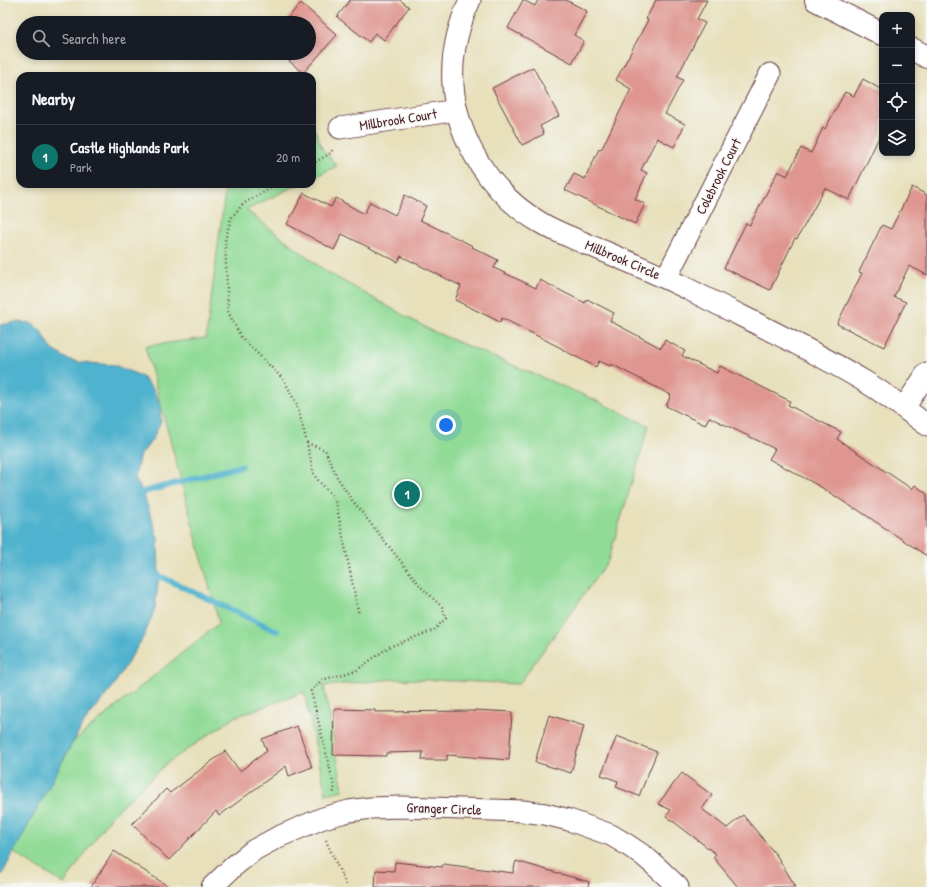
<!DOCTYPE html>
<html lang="en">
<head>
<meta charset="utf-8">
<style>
	:root { --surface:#171b24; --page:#242831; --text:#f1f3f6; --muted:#9ea1a6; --line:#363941; --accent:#0f766e }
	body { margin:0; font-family:"Patrick Hand",sans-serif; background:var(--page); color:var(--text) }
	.controls { position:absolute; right:12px; top:12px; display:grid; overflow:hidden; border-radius:8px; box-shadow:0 2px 6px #0003 }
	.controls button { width:36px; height:36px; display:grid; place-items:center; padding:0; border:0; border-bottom:1px solid var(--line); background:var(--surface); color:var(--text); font:20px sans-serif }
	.you { position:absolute; left:446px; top:425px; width:14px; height:14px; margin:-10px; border:3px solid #fff; border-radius:50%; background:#1a73e8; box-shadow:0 0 0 6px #1a73e833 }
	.badge { display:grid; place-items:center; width:26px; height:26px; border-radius:50%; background:var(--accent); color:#fff; font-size:13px; font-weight:700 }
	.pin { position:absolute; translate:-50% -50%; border:2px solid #fff; box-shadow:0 1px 4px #0006 }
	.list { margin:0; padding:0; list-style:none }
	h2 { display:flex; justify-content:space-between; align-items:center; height:52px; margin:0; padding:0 16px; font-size:17px }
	h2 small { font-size:13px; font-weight:400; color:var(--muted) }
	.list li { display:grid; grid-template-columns:26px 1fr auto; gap:12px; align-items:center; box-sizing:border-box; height:64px; padding:0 16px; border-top:1px solid var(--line) }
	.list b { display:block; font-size:15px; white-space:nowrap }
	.list p { margin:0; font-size:13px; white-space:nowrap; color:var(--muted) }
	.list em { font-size:13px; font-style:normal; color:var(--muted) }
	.icon { flex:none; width:22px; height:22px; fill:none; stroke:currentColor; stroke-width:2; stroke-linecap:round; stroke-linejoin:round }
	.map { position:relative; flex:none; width:927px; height:887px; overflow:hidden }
	.search { position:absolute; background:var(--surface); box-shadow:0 2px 6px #0003; left:16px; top:16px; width:300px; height:44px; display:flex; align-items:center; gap:10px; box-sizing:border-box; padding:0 14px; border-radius:22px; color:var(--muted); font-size:15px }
	.panel { position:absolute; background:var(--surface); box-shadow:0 2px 6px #0003; left:16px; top:72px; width:300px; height:116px; border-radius:12px }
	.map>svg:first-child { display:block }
	.green { fill:#91db97; stroke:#6e7d61 }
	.water { fill:#4fb2ce; stroke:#4c687c }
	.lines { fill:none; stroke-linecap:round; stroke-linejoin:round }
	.stream { stroke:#4fb2ce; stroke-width:6 }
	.building { fill:#df9690 }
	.street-casing { stroke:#623c41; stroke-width:23 }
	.secondary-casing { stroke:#623c41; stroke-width:24 }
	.path { stroke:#623c41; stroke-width:2.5; stroke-dasharray:1 3; stroke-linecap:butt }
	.street { stroke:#fff; stroke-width:21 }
	.secondary { stroke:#fff; stroke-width:22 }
	.labels { text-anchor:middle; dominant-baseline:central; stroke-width:3; stroke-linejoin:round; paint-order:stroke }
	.street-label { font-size:14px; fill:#4a1f2b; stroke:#f6f6f2 }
</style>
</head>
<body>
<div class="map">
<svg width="927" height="887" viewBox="0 0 927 887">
	<rect width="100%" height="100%" fill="#f6f6f2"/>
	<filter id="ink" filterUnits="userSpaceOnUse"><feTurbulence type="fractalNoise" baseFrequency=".025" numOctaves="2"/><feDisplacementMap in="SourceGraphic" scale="8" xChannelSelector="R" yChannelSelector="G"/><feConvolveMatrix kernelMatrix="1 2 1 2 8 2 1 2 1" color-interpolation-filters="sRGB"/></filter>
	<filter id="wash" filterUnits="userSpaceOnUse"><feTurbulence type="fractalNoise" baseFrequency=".012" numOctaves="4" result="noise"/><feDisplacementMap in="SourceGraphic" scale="16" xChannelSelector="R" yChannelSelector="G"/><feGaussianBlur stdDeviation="0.9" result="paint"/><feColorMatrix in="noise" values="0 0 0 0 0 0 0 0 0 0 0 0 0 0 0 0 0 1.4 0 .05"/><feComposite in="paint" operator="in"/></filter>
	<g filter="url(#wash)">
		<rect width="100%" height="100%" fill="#e7e0bb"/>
		<!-- green -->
		<path class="green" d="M315,130l7,18 15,18 -25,12v-46z
			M226,184h73l-53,26 81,62 105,59 161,68 56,27 -41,135 -89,123 -60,-3 -65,-2 -70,7 19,104 -17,4 -22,-102 -69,25 -69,47 -56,53 -46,67 -61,-38 -3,-113 43,33 176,-143 -74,-277 61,-8z"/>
		<!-- water -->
		<path class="water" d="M16,322l15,1 10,8 11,18 15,10 11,3 36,3 27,11 12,13 7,15 1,18 -9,18 -13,17 -4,22 8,13 15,46 1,38 -4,33 -11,27 -32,52 -27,33 -29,52 -56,105v-553z"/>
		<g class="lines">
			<!-- stream -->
			<path class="stream" d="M136,494l105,-28
				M153,573l124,58"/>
		</g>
		<g id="blocks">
			<!-- building -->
			<path class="building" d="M350,0h50l9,7 -25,33 -9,-7 -6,9 -32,-25z
				M523,0l12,6 3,-6h28l21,11 -13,24 10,6 -12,22 -64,-35z
				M656,0h51l-10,19 8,4 -28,54 6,3 -18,34 20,10 -11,23 -17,-9 -16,32 6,3 -12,26 10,5 -10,20 -70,-34 9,-16 11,5 14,-30 2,1 30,-61 -15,-9 32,-60 -2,-1z
				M301,3l36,32 -34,38 -23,-20h29v-30h-26z
				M533,67l26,49 -19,10 4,8 -22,11 -30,-57z
				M863,79l19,11v41l-33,69 -24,-12 -28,51 -2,-1 -25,52 -46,-22 22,-45 4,2 28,-54 9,5 14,-28 10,5 12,-25 2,1 20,-37 9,4z
				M912,187l15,8v80l-18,-9 -15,31 12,5 -22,45 -47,-23 25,-51 -3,-1 23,-47 9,4z
				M304,193l27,14 5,-9 28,16 6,-12 25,13 10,-20 21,11 -6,14 53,26 -1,1 26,13 -4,8 42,20 4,-8 45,23 2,-4 27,14 -4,8 51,27 4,-8 20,11 -3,5 35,17 3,-7 70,35 -2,4 53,27 -4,7 75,50 3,-4 12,9v62l-72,-48v1l-34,-22 -52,-28 6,-10 -66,-32 -4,8 -39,-19 5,-11 -60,-31 -1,2 -11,-5 -3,6 -33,-17v-1l-61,-31 -2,4 -45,-22 6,-14 -60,-30 -3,6 -56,-28 -8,16 -47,-26z
				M334,709l41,1v2l100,-1v-1l37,2 -3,48 -62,-5v5h-25l1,-8 -37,1v3l-53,-1z
				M549,715l35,11 -13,47 -36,-11z
				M297,726l15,41 -23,9 -3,-10 -67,50 -3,-5 -47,49 -37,-36 34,-35 4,4 55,-42 15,20 27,-20 -5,-12z
				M617,736l40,16 -18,44 -23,-9 2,-6 -17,-6z
				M682,773l30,22 -10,14 25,19 16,-13 34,41 19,31h-58l-25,-30 3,-3 -50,-38 5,-6 -13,-6z
				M114,851l55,36h-78z
				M516,861l73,21 -1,5h-213l1,-17 18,1 1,-9 47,5 1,-3 70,9z"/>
		</g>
	</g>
	<g filter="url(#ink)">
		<use href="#blocks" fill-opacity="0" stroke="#623c41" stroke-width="1"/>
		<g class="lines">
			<defs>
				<path id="street" d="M470,0c-12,26 -19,56 -17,85 4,56 39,110 88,138 15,9 32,15 48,22 33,14 67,28 99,44 58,30 120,58 176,92 22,13 42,29 63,44
					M340,128l117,-18
					M666,278l104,-204
					M904,408l23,-35
					M212,887l22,-21 20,-16 24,-13 45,-19 26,-7 22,-3 30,-1 122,4 22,3 24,6 42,15 15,9 18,12 15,13 19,18"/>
				<path id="secondary" d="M816,0l66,34
					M912,49l15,8"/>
			</defs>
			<!-- street casing -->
			<use href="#street" class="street-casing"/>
			<!-- secondary casing -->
			<use href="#secondary" class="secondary-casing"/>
			<!-- path -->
			<path class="path" d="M312,164l19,-11 2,-5
				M277,184l-34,20 -12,14 -6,23 3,71 13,25 43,43 13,25 10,38 6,29 3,6 15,16 5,9 23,112
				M307,443l18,7 12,27 15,23 70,88 20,19 4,11 -12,12 -45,17 -32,23 -35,10 -11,11 24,99 -2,3
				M326,840l1,3 20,44"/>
			<!-- street -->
			<use href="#street" class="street"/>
			<!-- secondary -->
			<use href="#secondary" class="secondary"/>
		</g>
	</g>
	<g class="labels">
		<!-- street labels -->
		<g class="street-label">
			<text transform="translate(398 119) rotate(-9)">Millbrook Court</text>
			<text transform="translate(718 176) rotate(-63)">Colebrook Court</text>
			<text transform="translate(623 259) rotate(23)">Millbrook Circle</text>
			<text transform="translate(444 808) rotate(2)">Granger Circle</text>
		</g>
	</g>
</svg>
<div class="controls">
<button>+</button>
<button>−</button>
<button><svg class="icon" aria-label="locate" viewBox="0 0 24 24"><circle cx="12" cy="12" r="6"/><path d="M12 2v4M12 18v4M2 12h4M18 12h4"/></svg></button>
<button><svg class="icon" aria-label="layers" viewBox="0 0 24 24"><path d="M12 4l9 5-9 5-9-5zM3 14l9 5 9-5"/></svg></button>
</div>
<div class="you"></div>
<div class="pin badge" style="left:407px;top:494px">1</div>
<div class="search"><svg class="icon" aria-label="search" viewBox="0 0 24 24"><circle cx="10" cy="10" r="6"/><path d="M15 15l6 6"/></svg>Search here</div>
<section class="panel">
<h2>Nearby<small></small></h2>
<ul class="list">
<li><span class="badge">1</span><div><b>Castle Highlands Park</b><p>Park</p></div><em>20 m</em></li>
</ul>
</section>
</div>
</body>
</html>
